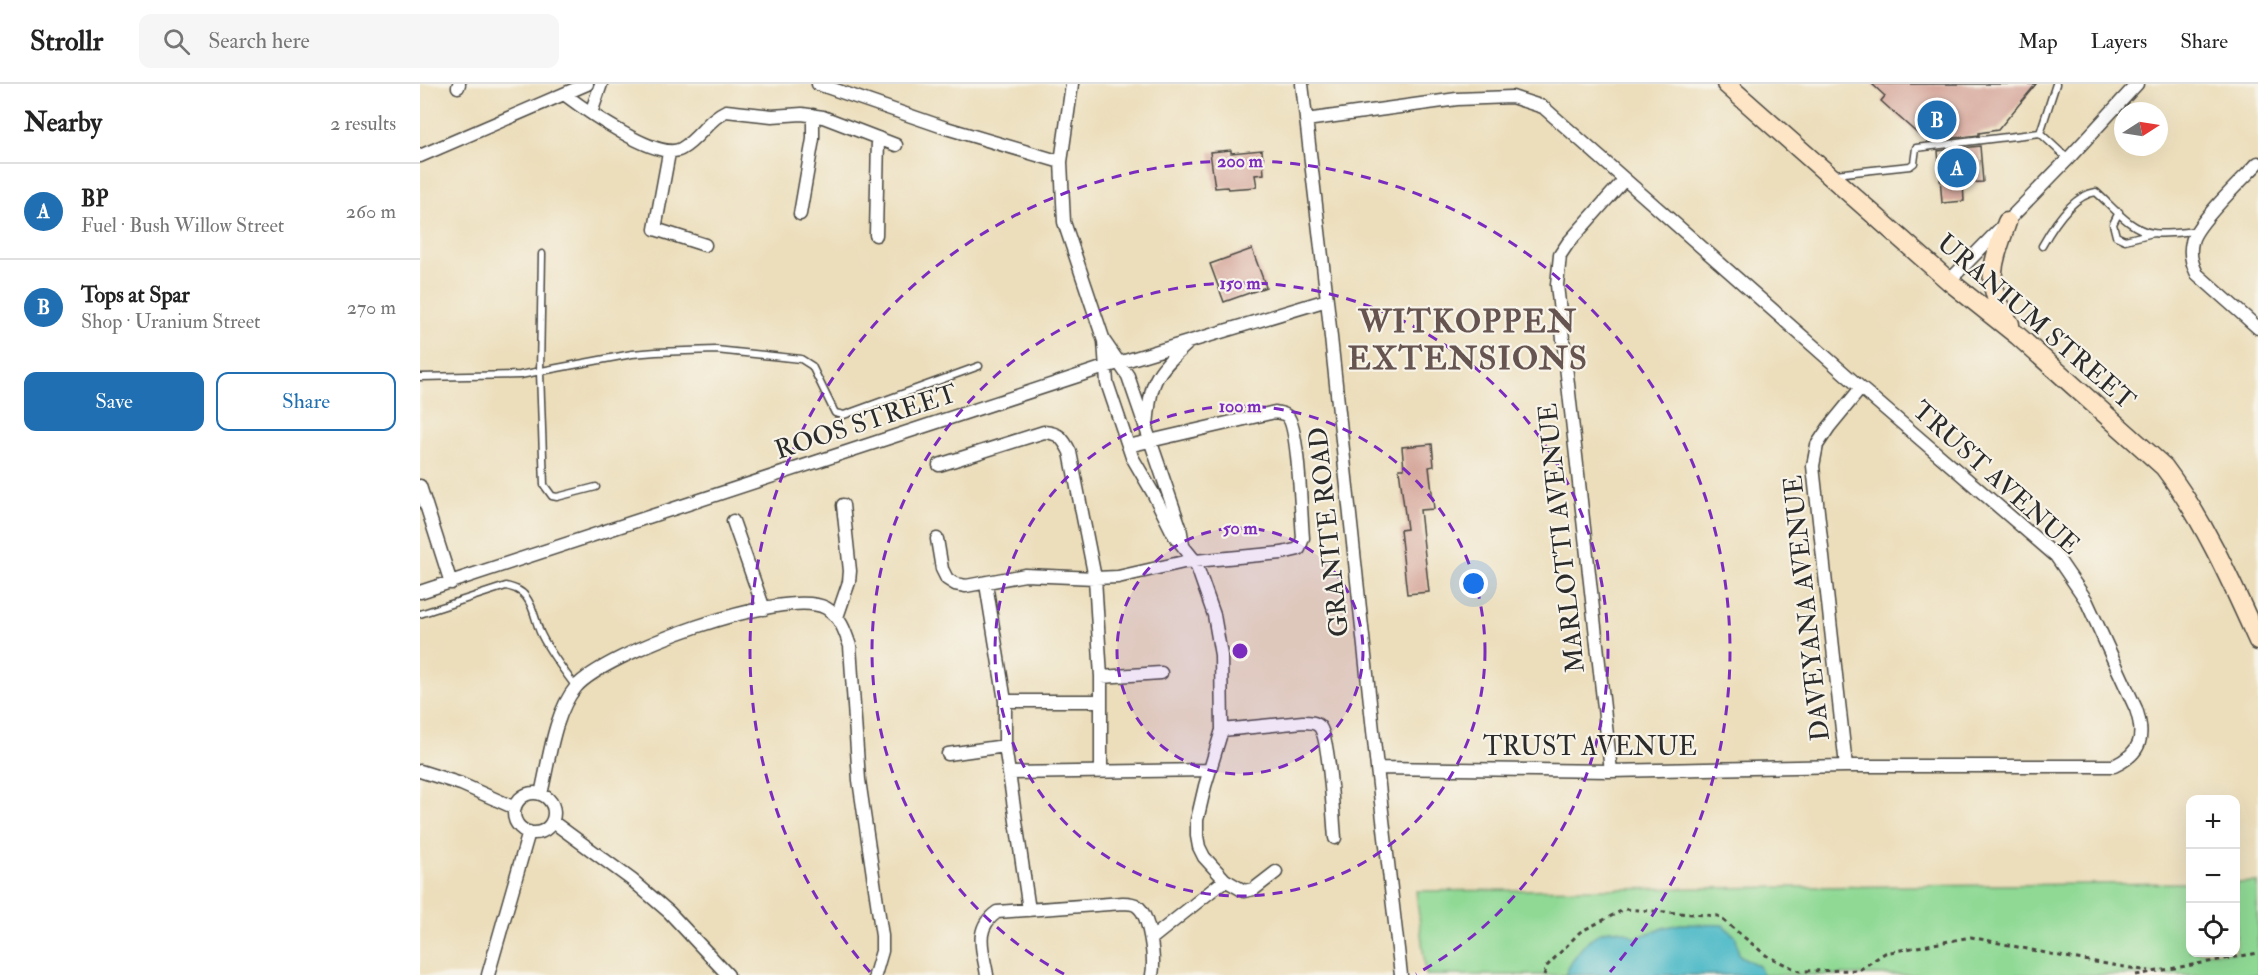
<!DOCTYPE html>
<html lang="en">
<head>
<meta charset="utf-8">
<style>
	:root { --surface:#fff; --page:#f6f6f6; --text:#222; --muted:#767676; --line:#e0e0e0; --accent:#1f6fb2 }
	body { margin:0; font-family:"IM FELL Double Pica",serif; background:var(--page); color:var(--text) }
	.controls { position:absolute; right:18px; bottom:18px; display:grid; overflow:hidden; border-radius:12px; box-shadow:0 6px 24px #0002 }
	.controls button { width:54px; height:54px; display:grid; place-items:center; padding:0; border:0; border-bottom:2px solid var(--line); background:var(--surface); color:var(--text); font:30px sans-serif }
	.compass { position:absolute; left:1694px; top:18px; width:54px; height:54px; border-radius:50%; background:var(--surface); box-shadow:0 6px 24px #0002; rotate:78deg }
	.you { position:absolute; left:1054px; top:500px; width:21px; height:21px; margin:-15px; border:4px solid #fff; border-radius:50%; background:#1a73e8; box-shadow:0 0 0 9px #1a73e833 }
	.badge { display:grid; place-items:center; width:39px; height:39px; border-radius:50%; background:var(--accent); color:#fff; font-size:20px; font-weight:700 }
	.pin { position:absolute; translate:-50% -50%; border:3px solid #fff; box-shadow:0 2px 6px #0006 }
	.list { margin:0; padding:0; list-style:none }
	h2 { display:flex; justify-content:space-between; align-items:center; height:78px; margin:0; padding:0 24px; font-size:26px }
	h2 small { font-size:20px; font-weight:400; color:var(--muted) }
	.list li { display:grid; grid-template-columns:39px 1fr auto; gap:18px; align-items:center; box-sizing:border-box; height:96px; padding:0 24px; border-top:2px solid var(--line) }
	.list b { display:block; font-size:22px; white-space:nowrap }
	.list p { margin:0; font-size:20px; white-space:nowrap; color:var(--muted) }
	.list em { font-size:20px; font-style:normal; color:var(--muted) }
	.actions { display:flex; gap:12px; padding:18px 24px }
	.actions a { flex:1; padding:14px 0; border:2px solid var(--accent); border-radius:12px; text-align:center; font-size:21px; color:var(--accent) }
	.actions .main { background:var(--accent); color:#fff }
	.icon { flex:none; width:33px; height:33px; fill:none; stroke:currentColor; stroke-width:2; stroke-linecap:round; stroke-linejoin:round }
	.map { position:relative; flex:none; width:1838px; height:891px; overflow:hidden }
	header { display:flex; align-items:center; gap:36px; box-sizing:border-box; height:84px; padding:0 30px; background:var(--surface); border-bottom:2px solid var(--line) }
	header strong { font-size:28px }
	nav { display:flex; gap:33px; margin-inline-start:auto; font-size:21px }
	.search { width:420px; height:54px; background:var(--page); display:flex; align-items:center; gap:15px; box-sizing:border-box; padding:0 21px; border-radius:12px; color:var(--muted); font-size:22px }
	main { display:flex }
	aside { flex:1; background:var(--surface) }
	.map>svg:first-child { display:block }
	.green { fill:#8fd994; stroke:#5d8260; stroke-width:1.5 }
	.water { fill:#4dbac8; stroke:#3c727a; stroke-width:1.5 }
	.building { fill:#d3a094 }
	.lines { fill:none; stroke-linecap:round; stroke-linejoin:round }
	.lane-casing { stroke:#484641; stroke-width:9 }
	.street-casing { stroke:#484641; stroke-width:15 }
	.secondary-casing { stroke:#484641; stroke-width:21 }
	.path { stroke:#484641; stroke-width:3; stroke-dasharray:4.5 4.5; stroke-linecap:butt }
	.lane { stroke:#fff; stroke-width:6 }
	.street { stroke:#fff; stroke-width:12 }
	.secondary { stroke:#fde5c5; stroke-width:18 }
	.ring { fill:none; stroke:#7b2cbf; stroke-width:3; stroke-dasharray:10 8 }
	.labels { text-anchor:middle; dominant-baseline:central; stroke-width:4.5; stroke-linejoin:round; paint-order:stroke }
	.street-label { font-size:26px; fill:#2b2b2b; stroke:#f7f3e8 }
	.district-label { font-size:32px; font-weight:bold; letter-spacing:1.5px; fill:#665450; stroke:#f7f3e8 }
	.centre { fill:#7b2cbf; stroke:#f7f3e8; stroke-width:3 }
	.ring-label { font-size:18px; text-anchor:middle; font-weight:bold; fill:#7b2cbf; stroke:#f7f3e8; stroke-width:4.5; stroke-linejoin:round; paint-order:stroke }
</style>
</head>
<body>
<header>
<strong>Strollr</strong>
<div class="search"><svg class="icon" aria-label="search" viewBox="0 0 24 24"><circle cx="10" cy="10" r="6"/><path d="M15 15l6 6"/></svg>Search here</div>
<nav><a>Map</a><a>Layers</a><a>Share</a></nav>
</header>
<main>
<aside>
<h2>Nearby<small>2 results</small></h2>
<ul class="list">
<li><span class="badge">A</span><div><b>BP</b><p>Fuel · Bush Willow Street</p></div><em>260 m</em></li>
<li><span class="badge">B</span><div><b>Tops at Spar</b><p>Shop · Uranium Street</p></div><em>270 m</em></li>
</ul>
<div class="actions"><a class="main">Save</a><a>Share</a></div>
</aside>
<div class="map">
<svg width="1838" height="891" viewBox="0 0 1838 891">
	<rect width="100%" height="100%" fill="#f7f3e8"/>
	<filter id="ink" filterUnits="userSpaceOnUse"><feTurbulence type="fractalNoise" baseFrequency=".0167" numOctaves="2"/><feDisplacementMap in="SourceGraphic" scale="12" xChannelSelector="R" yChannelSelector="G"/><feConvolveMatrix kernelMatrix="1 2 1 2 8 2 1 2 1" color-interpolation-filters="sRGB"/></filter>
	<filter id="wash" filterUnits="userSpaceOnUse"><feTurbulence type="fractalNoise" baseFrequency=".008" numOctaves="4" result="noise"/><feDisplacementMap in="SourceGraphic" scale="24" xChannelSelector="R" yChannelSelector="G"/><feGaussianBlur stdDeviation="1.35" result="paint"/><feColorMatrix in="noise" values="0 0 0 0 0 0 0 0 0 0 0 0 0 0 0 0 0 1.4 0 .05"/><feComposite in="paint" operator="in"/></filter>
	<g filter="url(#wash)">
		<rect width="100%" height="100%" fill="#ecdebb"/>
		<!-- green -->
		<path class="green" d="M1837,798l1,93h-832l-10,-84 774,-8v69h46v-69z"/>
		<!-- water -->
		<path class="water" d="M1260,840l43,1 13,12 3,18 20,11 4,9h-198c13,-28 38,-61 71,-37l26,-10z"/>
		<g id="blocks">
			<!-- building -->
			<path class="building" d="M1452,0h164l-38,46 -19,3v2l-42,5v-4l-18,-1 -38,-34 4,-5z
				M1560,62l3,36 -20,1 1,18 -22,2 -4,-52z
				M811,66v3l31,-3 2,24 -9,1 2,12 -29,2 -1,-2 -12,1 -5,-36z
				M832,165l14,38 -42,15 -14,-38z
				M1012,360l2,22 -5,1 5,42 -14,1 9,82 -22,2 -7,-64 7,-1 -8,-60h5l-2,-22z"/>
		</g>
	</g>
	<g filter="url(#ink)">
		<use href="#blocks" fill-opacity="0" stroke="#484641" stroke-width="1.5"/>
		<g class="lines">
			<defs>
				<path id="lane" d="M1620,49l16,-49
					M1415,90l75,-8 4,-3 2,-15 124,-15 28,26
					M1699,128l-6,12 3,12 9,4 28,-7
					M1622,162c11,-20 31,-51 54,-54 16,14 34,38 57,41 13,2 29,-1 43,-2
					M122,170l-2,118 4,113 8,11 5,1 39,-10
					M0,293l100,-2 112,-21 24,-2 60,-2 85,9 11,7 23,47 9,2 135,-49
					M0,530l86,-28c8,2 15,4 20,11 8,10 9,23 14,35 9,20 23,37 36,55"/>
				<path id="street" d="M398,0l128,44 115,34
					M652,0l-11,78 3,60 40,119 3,42 25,74 21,36 21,42 21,26 19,54 7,40 1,75 -17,56 -8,34v16l2,11 5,10 21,23 19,11 10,-2 22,-17
					M882,0l25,216 50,468 24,207
					M38,3l1,-3
					M144,10c20,15 94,68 117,55 18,-10 27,-30 45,-38l46,5 30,-2 21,3 73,28
					M171,29l10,-29
					M886,36l151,-21 55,-2 31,10 318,281 195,168 30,44 50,109c9,27 6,44 -22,57h-268l-235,5 -234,-3
					M249,69l-14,76 50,16
					M0,72l167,-72
					M1838,79c-15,16 -63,61 -66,79 -3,11 0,22 5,32l61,54
					M380,130l13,-75v-24
					M456,151l2,-97
					M1529,197l119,-122 69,-75
					M684,257l24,35 52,151 3,18
					M727,342c4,-44 6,-51 39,-81
					M519,381l105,-33c15,1 19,6 26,20l25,126 6,99v94
					M0,402l31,97
					M313,437l31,88
					M517,455l5,30 5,10 8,5 11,2 59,-11 70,3 23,-1 66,-15 98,-9 17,-4 4,-11c-2,-21 -4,-108 -15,-121 -3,-4 -9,-4 -13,-5l-147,34
					M566,500l19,117v45l24,164
					M0,508l685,-225 222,-67
					M417,533l12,-35 1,-11 -7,-66
					M681,593l60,-4
					M585,617h95
					M802,646l81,-8c6,0 13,0 17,5 10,14 13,91 15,111
					M528,670l57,-8
					M1426,682l-33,-300 4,-21 12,-18 32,-39
					M0,687l41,13 54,24
					M1191,687l-54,-486 3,-30 8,-12 56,-63
					M589,689l200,-3
					M94 729a20 20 0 1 1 40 0a20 20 0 1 1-40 0Z
					M121,710c8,-33 13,-81 35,-107 29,-34 210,-101 250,-79 14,8 19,23 24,38l9,134 23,156v15l-7,24
					M133,738l79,58 37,32 59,63
					M731,855l74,-59
					M68,891l41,-143
					M567,891c-4,-25 -14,-46 10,-63l126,-9c4,0 10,0 14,3 13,9 18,54 15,69"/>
				<path id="secondary" d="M1306,0l223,197 69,55 146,131c40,53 67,114 94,174
					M1587,138c-14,42 -25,62 3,102"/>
			</defs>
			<!-- lane casing -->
			<use href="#lane" class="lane-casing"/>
			<!-- street casing -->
			<use href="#street" class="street-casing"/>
			<!-- secondary casing -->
			<use href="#secondary" class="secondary-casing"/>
			<!-- path -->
			<path class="path" d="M1124,891l3,-9 33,-34 45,-23 93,7 49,40 32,15 60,-1 26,-17 86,-16 89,19 89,15
				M1716,891l122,-22"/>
			<!-- lane -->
			<use href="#lane" class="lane"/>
			<!-- street -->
			<use href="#street" class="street"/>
			<!-- secondary -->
			<use href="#secondary" class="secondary"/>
		</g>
	</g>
	<!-- distance rings -->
	<circle cx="820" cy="567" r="123" fill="#7b2cbf" fill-opacity=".12"/>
	<g class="ring">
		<circle cx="820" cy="567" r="123"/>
		<circle cx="820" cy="567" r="245"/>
		<path d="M644 890A368 368 0 1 1 996 890"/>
		<path d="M450 888A490 490 0 1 1 1190 888"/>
	</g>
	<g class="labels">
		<!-- street labels -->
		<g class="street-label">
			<text transform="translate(1616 238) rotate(41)">URANIUM STREET</text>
			<text transform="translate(446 338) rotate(-18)">ROOS STREET</text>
			<text transform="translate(1576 394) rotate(42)">TRUST AVENUE</text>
			<text transform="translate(909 448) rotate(-96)">GRANITE ROAD</text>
			<text transform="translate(1142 454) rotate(-96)">MARLOTTI AVENUE</text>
			<text transform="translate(1387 524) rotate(-96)">DAVEYANA AVENUE</text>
			<text x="1170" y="663">TRUST AVENUE</text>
		</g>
		<!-- district labels -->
		<g class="district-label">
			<text x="1048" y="238">WITKOPPEN<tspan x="1048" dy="37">EXTENSIONS</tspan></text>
		</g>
	</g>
	<circle cx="820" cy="567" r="9" class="centre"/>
	<g class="ring-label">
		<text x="820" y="83">200 m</text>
		<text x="820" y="205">150 m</text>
		<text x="820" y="328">100 m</text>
		<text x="820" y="450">50 m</text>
	</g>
</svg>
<div class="controls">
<button>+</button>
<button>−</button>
<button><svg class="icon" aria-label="locate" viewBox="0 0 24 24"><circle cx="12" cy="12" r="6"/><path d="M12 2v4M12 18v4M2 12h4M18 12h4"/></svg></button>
</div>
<svg class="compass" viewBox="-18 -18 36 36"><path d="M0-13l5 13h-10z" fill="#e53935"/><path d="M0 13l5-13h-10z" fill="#767676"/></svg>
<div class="you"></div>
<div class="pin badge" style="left:1537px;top:84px">A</div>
<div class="pin badge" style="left:1517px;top:36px">B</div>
</div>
</main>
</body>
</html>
